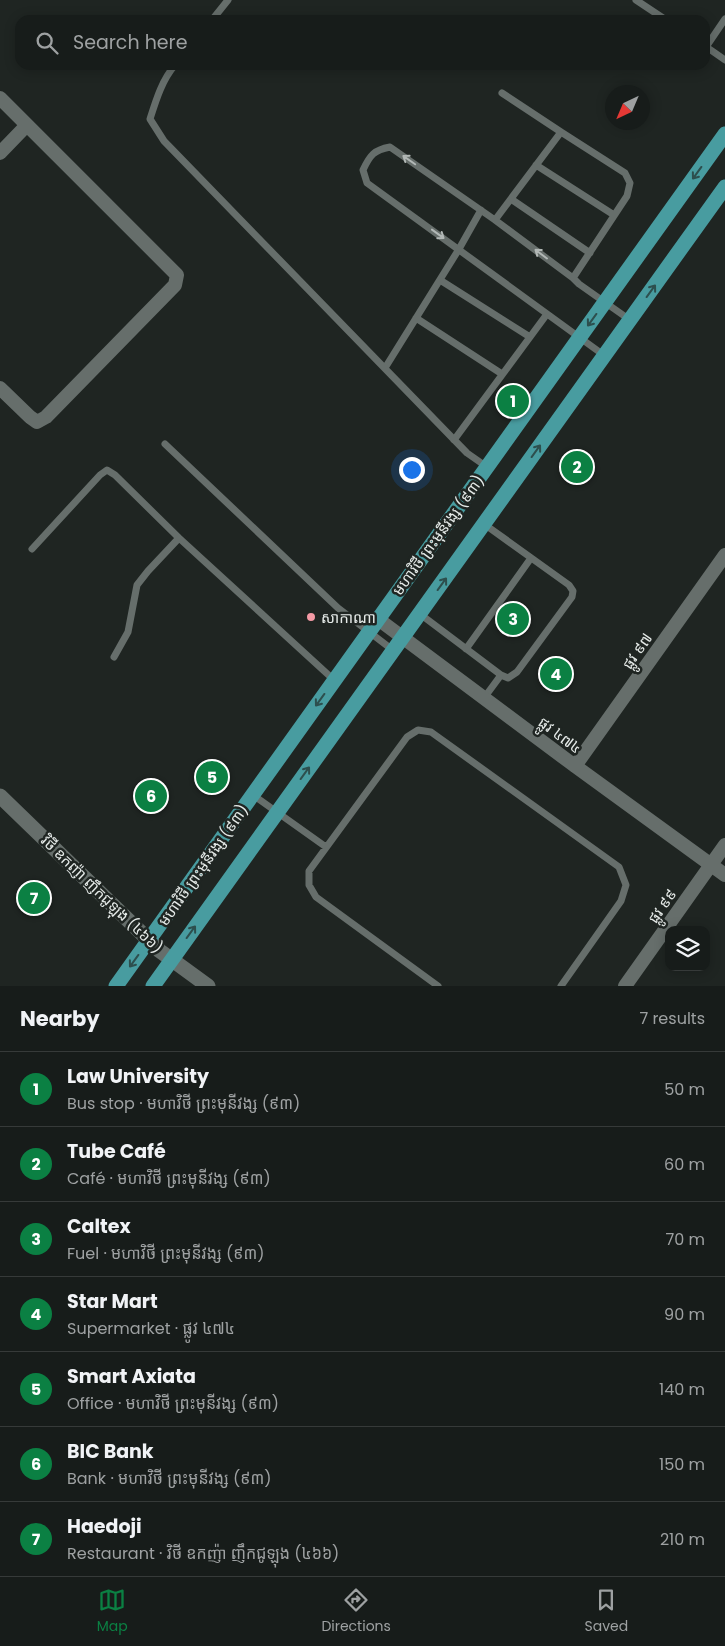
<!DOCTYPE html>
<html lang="en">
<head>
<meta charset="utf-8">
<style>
	:root { --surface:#171c1a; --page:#242927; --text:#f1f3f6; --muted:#9ea1a2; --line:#363a39; --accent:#0b8043 }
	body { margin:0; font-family:Poppins,"Noto Sans Khmer",sans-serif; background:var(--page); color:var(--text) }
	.controls { position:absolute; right:15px; bottom:15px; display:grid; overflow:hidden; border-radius:10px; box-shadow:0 2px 12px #0003 }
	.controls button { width:45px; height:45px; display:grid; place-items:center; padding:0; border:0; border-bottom:1px solid var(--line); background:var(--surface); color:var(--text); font:25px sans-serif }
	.compass { position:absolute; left:605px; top:85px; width:45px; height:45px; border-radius:50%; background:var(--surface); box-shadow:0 2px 12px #0003; rotate:224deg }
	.you { position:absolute; left:411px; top:469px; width:18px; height:18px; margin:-12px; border:4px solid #fff; border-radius:50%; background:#1a73e8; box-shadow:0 0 0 8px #1a73e833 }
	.badge { display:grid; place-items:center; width:32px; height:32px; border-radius:50%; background:var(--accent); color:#fff; font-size:16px; font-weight:700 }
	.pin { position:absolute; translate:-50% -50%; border:2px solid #fff; box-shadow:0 1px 5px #0006 }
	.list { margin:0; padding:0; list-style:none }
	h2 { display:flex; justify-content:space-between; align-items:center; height:65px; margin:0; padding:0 20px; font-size:21px }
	h2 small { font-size:16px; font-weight:400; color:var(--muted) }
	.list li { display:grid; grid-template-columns:32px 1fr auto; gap:15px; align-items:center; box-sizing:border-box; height:75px; padding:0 20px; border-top:1px solid var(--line) }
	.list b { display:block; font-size:19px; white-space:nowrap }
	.list p { margin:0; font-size:16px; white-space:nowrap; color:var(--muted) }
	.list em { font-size:16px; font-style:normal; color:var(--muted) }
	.icon { flex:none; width:28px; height:28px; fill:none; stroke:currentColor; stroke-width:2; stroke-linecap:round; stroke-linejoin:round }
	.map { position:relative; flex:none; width:725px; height:986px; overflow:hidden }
	.search { position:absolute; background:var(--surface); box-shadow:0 2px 12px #0003; left:15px; right:15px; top:15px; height:55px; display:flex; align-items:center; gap:12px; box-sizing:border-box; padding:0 18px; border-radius:15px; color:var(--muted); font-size:19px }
	.sheet { height:590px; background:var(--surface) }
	nav { display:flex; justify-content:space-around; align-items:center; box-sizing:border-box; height:70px; border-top:1px solid var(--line); background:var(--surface); font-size:14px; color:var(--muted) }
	nav a { display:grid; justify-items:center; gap:2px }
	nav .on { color:var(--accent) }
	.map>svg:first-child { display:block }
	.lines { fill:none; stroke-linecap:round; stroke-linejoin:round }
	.service { stroke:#666e6b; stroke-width:7 }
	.minor { stroke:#666e6b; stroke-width:14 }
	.tertiary { stroke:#666e6b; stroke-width:15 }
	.trunk { stroke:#489ca0; stroke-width:15 }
	.oneway { stroke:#b2b8b6 }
	.oneway2 { stroke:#2d4f4e }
	.poi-dot { fill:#f49aa5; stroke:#1f2522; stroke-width:2 }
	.labels { text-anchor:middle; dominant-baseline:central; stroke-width:5; stroke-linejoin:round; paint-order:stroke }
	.street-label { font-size:15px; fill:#e5eae8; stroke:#1f2522 }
	.poi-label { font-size:15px; fill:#e5eae8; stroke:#1f2522; text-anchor:start }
</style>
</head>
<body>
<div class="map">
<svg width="725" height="986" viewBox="0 0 725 986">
	<rect width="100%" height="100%" fill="#1f2522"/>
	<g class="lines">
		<!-- service -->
		<path class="service" d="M636,0l30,20
			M212,20l16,-20
			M705,46l20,14
			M706,47l19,-28
			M175,65c-13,15 -19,35 -25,54l14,22 303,312 20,14
			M561,132l64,41 5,10 -3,13 -54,82
			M536,165l78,50
			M511,199l79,54
			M495,220l66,-88 -59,-39
			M440,280l90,57
			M416,318l86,56
			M605,356l-238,-173 -4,-13c7,-15 11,-20 27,-23l105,73 78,58 6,6 51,36
			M385,368l74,-119 22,-39
			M454,440l93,-126
			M165,444l173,164 56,43
			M32,549l68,-74 7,-5 8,5 64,63 155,142
			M420,614l81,61 7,3 9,-6 55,-75 1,-6 -4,-6 -85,-61
			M466,649l65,-91
			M114,657l14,-25 9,-47 11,-14 31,-33
			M484,698l17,-23
			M253,795l73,52
			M438,986l-122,-89 -7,-12v-14l98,-134 11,-7 13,2 188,135 7,18 -5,16 -60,85"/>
		<!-- minor -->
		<path class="minor" d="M0,98l177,177 -2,10 -129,132 -9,5 -7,-5 -30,-29
			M0,153l27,-28
			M378,619l197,147 150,109
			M575,766l150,-211
			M625,986l100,-141"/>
		<!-- tertiary -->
		<path class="tertiary" d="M0,796l160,155 48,35"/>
		<!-- trunk -->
		<path class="trunk" d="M116,986l609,-852
			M153,986l572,-799"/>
	</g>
	<!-- one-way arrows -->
	<defs><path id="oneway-shaft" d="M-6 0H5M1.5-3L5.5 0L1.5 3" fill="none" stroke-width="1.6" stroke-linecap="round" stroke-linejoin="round" transform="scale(1.25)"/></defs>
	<g class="oneway">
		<use href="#oneway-shaft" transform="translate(409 160) rotate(-145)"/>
		<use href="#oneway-shaft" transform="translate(438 234) rotate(36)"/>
		<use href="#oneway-shaft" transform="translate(541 254) rotate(-143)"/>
	</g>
	<g class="oneway2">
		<use href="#oneway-shaft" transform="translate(697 173) rotate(126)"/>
		<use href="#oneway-shaft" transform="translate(651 291) rotate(-54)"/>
		<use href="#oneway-shaft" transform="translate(592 320) rotate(126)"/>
		<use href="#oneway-shaft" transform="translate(536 451) rotate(-54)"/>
		<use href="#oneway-shaft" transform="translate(442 584) rotate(-54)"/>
		<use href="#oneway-shaft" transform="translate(320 700) rotate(126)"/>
		<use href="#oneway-shaft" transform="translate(305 773) rotate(-54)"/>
		<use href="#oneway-shaft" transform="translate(191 932) rotate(-54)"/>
		<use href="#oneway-shaft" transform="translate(134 961) rotate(126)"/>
	</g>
	<!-- markers -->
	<circle class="poi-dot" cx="311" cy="617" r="5"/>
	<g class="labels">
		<!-- street labels -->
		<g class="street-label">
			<text transform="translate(438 535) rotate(-54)">មហាវិថី ព្រះមុនីវង្ស (៩៣)</text>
			<text transform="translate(637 651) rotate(-55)">ផ្លូវ ៩៧</text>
			<text transform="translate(560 735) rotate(37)">ផ្លូវ ៤៧៤</text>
			<text transform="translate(203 865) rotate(-55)">មហាវិថី ព្រះមុនីវង្ស (៩៣)</text>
			<text transform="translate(102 894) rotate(44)">វិថី ឧកញ៉ា ញឹកជូឡុង (៤៦៦)</text>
			<text transform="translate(662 906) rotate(-55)">ផ្លូវ ៩៩</text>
		</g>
		<!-- poi labels -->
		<g class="poi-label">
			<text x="321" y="617">សាកាណា</text>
		</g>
	</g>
</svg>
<div class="controls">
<button><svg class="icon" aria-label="layers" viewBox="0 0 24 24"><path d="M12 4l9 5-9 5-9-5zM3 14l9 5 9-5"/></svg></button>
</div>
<svg class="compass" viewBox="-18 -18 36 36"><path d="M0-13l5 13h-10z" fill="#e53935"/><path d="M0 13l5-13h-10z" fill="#9ea1a2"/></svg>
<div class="you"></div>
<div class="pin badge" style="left:513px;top:401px">1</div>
<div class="pin badge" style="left:577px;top:467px">2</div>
<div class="pin badge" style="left:513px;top:619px">3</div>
<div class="pin badge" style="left:556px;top:674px">4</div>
<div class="pin badge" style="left:212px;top:777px">5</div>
<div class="pin badge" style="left:151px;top:796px">6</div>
<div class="pin badge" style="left:34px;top:898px">7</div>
<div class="search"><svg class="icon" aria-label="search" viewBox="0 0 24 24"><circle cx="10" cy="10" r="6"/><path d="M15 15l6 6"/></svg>Search here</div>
</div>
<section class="sheet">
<h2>Nearby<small>7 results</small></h2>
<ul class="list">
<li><span class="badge">1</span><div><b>Law University</b><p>Bus stop · មហាវិថី ព្រះមុនីវង្ស (៩៣)</p></div><em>50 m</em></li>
<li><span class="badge">2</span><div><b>Tube Café</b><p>Café · មហាវិថី ព្រះមុនីវង្ស (៩៣)</p></div><em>60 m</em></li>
<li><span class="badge">3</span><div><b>Caltex</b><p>Fuel · មហាវិថី ព្រះមុនីវង្ស (៩៣)</p></div><em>70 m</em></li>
<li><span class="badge">4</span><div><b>Star Mart</b><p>Supermarket · ផ្លូវ ៤៧៤</p></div><em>90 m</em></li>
<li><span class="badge">5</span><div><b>Smart Axiata</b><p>Office · មហាវិថី ព្រះមុនីវង្ស (៩៣)</p></div><em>140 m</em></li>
<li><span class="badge">6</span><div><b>BIC Bank</b><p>Bank · មហាវិថី ព្រះមុនីវង្ស (៩៣)</p></div><em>150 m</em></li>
<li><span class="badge">7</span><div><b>Haedoji</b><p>Restaurant · វិថី ឧកញ៉ា ញឹកជូឡុង (៤៦៦)</p></div><em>210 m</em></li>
</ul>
</section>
<nav>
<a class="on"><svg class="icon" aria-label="map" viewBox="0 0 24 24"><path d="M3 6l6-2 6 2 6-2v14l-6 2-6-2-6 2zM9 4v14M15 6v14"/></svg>Map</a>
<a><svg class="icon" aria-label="directions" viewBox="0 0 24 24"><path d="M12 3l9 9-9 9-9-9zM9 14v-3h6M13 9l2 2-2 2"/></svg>Directions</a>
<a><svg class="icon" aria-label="saved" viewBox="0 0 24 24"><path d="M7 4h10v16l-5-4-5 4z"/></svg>Saved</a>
</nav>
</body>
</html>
